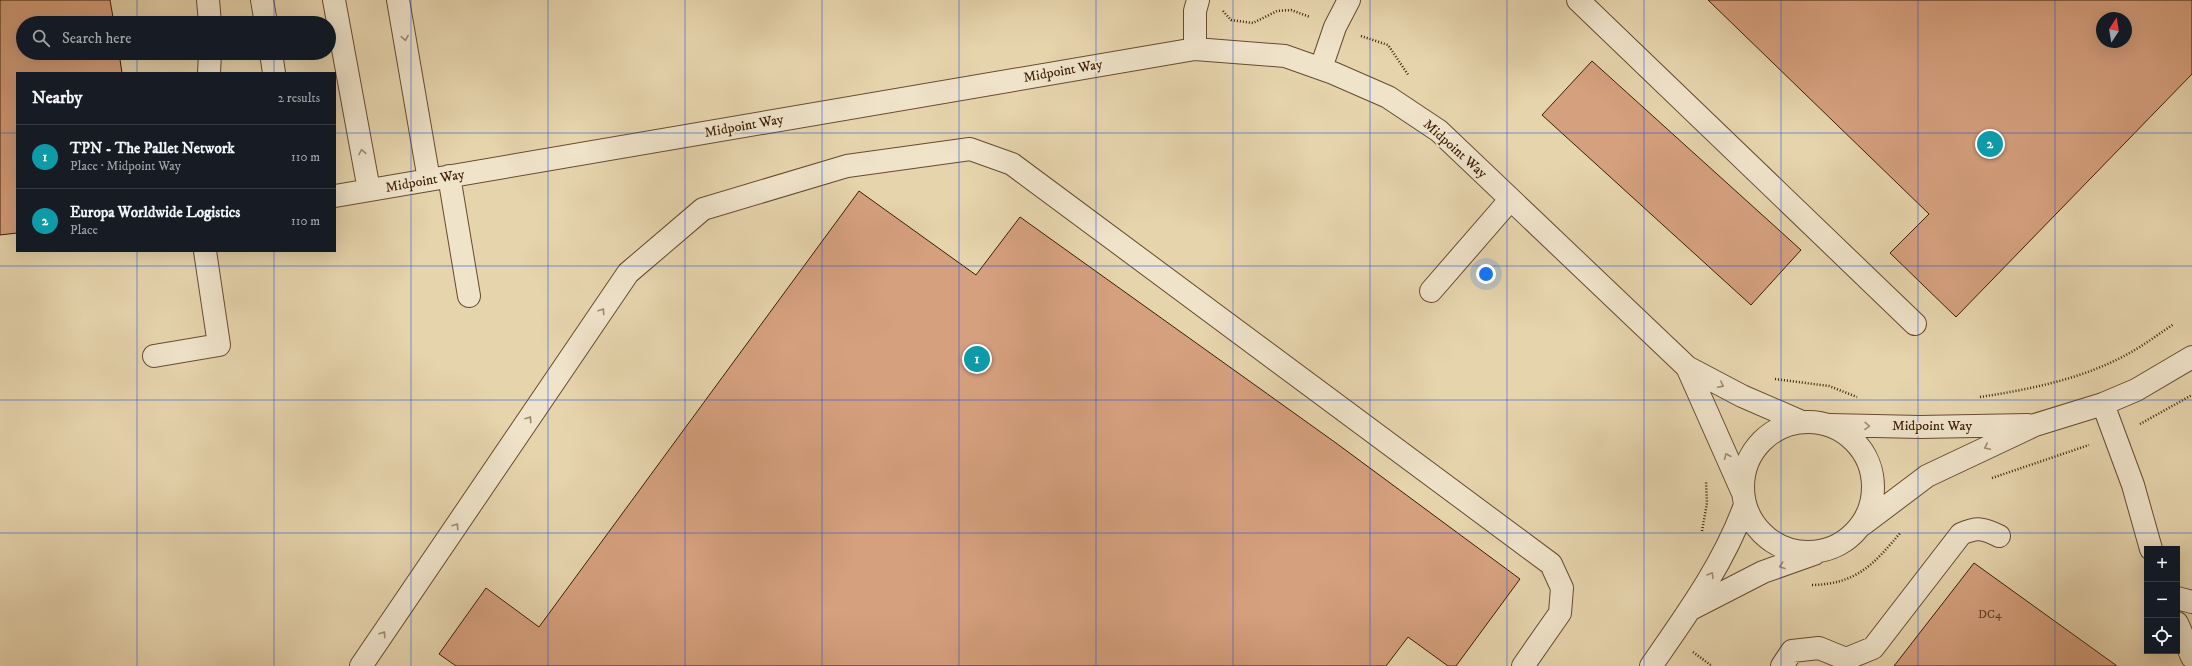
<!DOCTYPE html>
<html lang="en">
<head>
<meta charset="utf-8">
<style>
	:root { --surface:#171b24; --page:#20242c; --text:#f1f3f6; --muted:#9ea1a6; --line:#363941; --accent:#c59692 }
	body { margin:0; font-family:"IM FELL DW Pica",serif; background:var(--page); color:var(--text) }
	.controls { position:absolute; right:12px; bottom:12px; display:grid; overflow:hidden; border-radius:0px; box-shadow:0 4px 16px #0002 }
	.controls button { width:36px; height:36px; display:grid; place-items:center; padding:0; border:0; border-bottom:1px solid var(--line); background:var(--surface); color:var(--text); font:20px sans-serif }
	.compass { position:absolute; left:2096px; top:12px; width:36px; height:36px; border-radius:50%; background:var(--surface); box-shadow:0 4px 16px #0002; rotate:12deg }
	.you { position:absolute; left:1486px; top:274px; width:14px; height:14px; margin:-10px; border:3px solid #fff; border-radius:50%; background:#1a73e8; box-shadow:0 0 0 6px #1a73e833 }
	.badge { display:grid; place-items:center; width:26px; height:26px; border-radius:50%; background:var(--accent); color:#fff; font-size:13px; font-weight:700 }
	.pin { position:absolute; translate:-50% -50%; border:2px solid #fff; box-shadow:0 1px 4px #0006 }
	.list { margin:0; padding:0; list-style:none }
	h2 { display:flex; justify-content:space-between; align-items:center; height:52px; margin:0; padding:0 16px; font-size:17px }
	h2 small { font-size:13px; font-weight:400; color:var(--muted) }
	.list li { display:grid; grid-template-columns:26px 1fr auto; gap:12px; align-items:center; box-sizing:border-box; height:64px; padding:0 16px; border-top:1px solid var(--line) }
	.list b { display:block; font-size:15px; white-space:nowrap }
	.list p { margin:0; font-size:13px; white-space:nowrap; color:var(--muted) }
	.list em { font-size:13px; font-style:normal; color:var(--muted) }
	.icon { flex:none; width:22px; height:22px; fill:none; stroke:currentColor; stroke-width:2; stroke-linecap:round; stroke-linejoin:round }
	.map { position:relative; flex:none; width:2192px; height:666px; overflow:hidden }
	.search { position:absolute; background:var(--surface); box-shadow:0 4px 16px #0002; left:16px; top:16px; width:320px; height:44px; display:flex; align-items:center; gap:10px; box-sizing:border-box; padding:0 14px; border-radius:22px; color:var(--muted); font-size:15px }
	.panel { position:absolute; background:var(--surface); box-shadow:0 4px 16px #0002; left:16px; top:72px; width:320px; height:180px; border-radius:0px }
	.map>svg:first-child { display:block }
	.building { fill:#d5a07e; stroke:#3d1d05; fill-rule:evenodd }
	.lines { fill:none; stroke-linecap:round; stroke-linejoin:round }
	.minor-casing { stroke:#674b2f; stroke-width:24 }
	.path { stroke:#3d1d05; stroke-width:2.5; stroke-dasharray:1 2; stroke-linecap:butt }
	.minor { stroke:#efe3ca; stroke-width:22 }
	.oneway { stroke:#9f8a71 }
	.grid { fill:none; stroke:#1d4ed8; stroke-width:1; stroke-opacity:0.55 }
	.labels { text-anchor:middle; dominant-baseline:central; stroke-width:3.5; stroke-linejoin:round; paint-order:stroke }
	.number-label { font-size:12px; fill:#633e23 }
	.street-label { font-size:14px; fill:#3d1d05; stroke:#efe3ca }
</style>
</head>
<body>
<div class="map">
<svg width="2192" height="666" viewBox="0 0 2192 666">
	<rect width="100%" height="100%" fill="#e6d4ad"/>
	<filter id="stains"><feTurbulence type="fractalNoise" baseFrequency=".005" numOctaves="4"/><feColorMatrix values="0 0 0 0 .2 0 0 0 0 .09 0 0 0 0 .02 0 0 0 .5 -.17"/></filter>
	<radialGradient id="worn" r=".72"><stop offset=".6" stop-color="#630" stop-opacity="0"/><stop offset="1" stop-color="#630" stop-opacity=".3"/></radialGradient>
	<!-- building -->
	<path class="building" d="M0,0h110l4,23h-91v30h96l3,20h-105v160l-17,2z
		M1708,0h484v74l-236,243 -66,-64 39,-39zM2102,18h24v24h-24z
		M1592,61l209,189 -50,55 -209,-190z
		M859,191l117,84 44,-58 316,226 184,136 -64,87h-8l-40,-29 -22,29h-930l-17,-12 47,-66 53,39z
		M1974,563l143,103h-223z"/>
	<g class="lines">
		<defs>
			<path id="minor" d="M208,0l2,23
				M262,0l4,23
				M334,0l35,190
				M398,0l31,180
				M1578,0l337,324
				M1195,49v-38l3,-11
				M271,53l3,20
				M1321,68l14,-41 14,-27
				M209,73l1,-20
				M449,176l20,120
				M335,196l860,-147 90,7 48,17 55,24 51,34 248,236 55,29 60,26
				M1431,291l79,-91
				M154,356l65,-11 -14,-94
				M1687,367l55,124
				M2103,404l30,81 18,64
				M1743 487a65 65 0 1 1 130 0a65 65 0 1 1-130 0Z
				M1830,425l90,2 108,-2
				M1862,525l65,-49 108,-51 68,-21 33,-14 56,-33
				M2177,598l15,4
				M1691,609l72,-37 51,-18
				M2177,623l15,34
				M361,666l267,-393 75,-64 144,-43 123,-17 42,15 539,400 11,24 -2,25 -37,53
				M1651,666c36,-52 72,-101 94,-161
				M1782,666l10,-15 27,-3 27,11 27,-11 88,-114c16,-7 22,-6 38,2"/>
		</defs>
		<!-- minor casing -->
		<use href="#minor" class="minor-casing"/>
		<!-- path -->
		<path class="path" d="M1223,11l8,9 22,3 24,-12 14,-1 19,7
			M1361,36l27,9 21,31
			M1775,379l54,7 28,11
			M1980,397c52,-8 107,-19 153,-46 14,-8 27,-18 41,-27
			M2140,424l52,-29
			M1992,478l97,-33
			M1702,531l5,-28 -1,-22
			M1812,585c45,-1 62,-21 89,-53
			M1693,652l19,14"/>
		<!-- minor -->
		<use href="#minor" class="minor"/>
	</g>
	<!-- one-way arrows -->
	<defs><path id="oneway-chevron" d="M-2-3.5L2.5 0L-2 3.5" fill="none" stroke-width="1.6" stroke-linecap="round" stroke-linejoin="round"/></defs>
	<g class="oneway">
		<use href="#oneway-chevron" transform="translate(405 38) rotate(80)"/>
		<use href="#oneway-chevron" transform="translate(362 152) rotate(-100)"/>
		<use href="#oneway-chevron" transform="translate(602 311) rotate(-56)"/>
		<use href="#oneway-chevron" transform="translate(1721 385) rotate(27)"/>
		<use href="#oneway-chevron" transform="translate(529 419) rotate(-56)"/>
		<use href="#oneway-chevron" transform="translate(1867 426) rotate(1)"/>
		<use href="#oneway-chevron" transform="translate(1987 447) rotate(155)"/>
		<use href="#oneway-chevron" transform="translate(1727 456) rotate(-113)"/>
		<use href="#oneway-chevron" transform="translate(456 526) rotate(-56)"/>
		<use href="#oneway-chevron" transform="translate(1782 566) rotate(160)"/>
		<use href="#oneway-chevron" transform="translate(1711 575) rotate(-59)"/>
		<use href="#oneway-chevron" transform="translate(383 634) rotate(-56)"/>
	</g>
	<!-- grid -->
	<path class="grid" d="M137,0v23M274,0v23M411,0v666M548,0v666M685,0v666M822,0v666M959,0v666M1096,0v666M1233,0v666M1370,0v666M1507,0v666M1644,0v666M1781,0v666M1918,0v666M2055,0v666M137,53v20M274,53v20M0,133h17M335,133h1857M137,251v415M274,251v415M0,266h2192M0,400h2192M0,533h2192"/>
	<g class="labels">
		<!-- number labels -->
		<g class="number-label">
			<text x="1990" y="614">DC4</text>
		</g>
		<!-- street labels -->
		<g class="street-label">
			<text transform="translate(1063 71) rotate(-10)">Midpoint Way</text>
			<text transform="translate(744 126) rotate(-10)">Midpoint Way</text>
			<text transform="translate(1455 149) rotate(42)">Midpoint Way</text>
			<text transform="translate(425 181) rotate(-10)">Midpoint Way</text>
			<text x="1932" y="426">Midpoint Way</text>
		</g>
	</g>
	<rect width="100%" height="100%" filter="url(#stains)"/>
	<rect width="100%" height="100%" fill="url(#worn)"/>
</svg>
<div class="controls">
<button>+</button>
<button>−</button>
<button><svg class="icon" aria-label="locate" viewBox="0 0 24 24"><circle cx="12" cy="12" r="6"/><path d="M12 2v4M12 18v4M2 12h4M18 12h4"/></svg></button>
</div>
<svg class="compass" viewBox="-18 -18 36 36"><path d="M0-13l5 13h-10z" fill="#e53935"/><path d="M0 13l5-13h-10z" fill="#9ea1a6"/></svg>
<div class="you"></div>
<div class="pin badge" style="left:977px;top:359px;background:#0f9aa8">1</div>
<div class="pin badge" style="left:1990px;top:144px;background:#0f9aa8">2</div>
<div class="search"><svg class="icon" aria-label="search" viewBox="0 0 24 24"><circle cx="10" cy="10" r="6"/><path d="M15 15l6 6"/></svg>Search here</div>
<section class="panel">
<h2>Nearby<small>2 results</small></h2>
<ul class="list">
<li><span class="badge" style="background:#0f9aa8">1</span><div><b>TPN - The Pallet Network</b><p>Place · Midpoint Way</p></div><em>110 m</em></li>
<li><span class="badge" style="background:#0f9aa8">2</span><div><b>Europa Worldwide Logistics</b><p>Place</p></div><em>110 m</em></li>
</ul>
</section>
</div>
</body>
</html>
